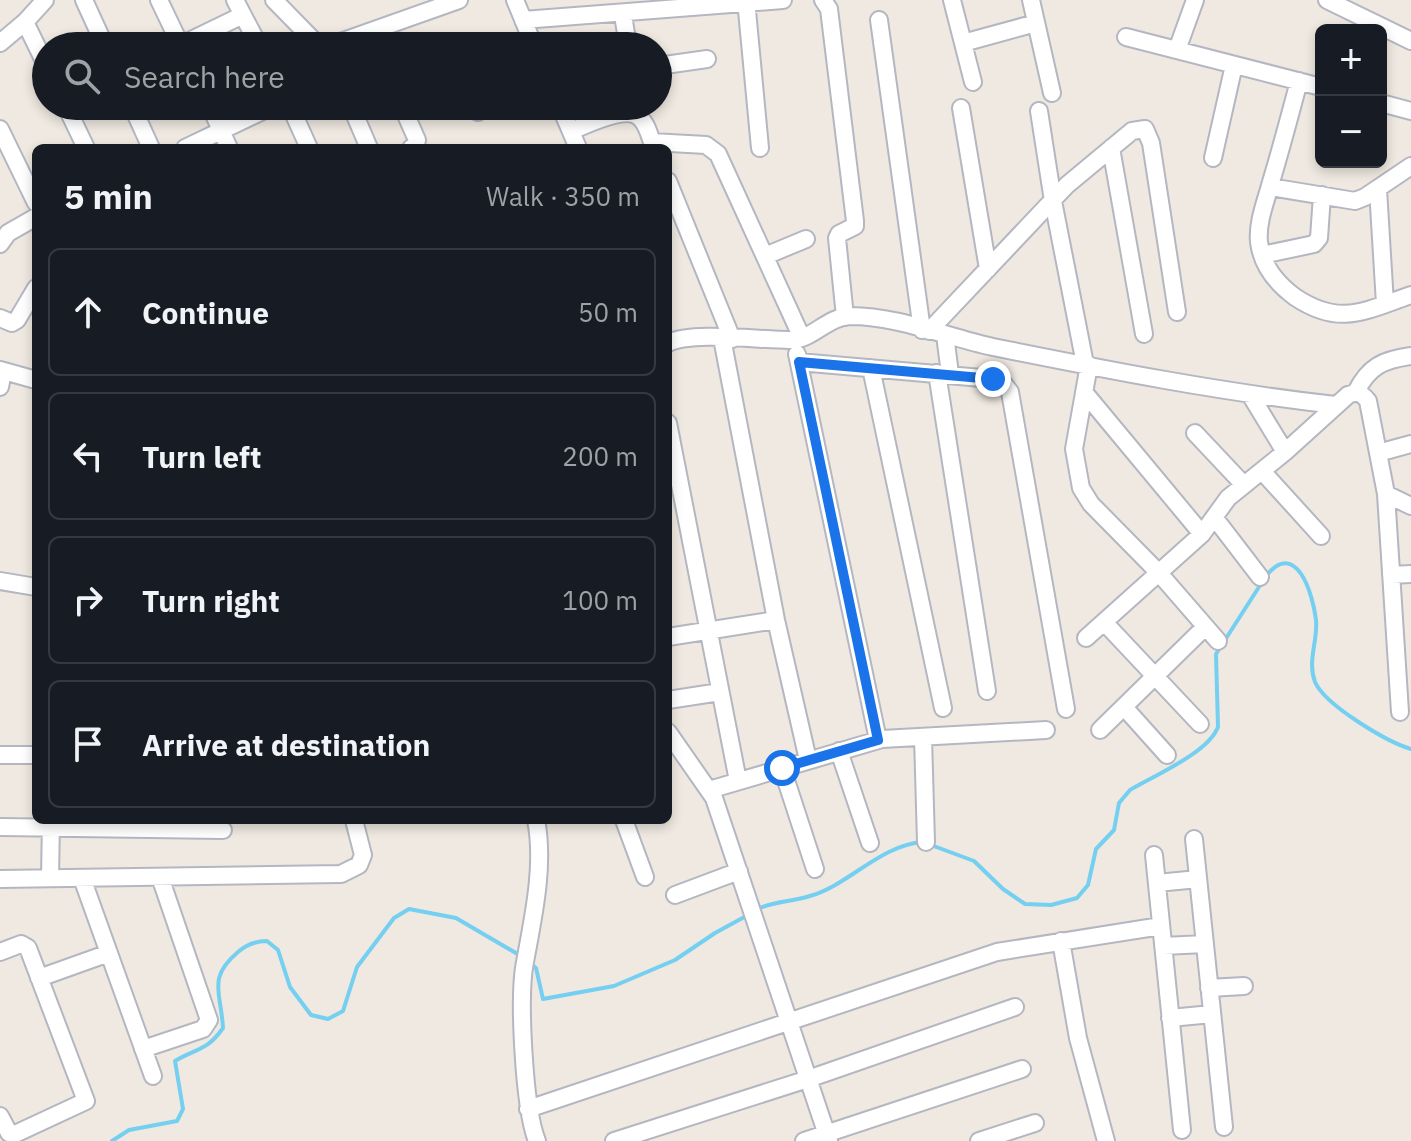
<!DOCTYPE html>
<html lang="en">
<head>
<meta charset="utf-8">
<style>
	:root { --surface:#171b24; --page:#20242c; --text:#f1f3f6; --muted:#9ea1a6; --line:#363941 }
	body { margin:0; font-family:"IBM Plex Sans",sans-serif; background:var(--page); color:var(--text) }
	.controls { position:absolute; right:24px; top:24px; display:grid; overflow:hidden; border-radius:12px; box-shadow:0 4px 12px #0003 }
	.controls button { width:72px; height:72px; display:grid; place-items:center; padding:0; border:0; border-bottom:2px solid var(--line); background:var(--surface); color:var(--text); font:40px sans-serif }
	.stop { position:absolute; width:24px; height:24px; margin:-18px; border:6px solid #1a73e8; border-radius:50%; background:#fff }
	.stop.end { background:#1a73e8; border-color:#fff; box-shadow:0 2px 8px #0008 }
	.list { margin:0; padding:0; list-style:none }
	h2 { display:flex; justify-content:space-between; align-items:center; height:104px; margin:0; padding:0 32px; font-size:34px }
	h2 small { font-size:26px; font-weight:400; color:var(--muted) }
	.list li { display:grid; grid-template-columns:52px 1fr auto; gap:24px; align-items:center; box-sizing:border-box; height:128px; margin:0 16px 16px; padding:0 16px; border:2px solid var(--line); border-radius:12px }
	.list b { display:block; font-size:30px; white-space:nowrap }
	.list em { font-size:26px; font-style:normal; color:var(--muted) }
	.icon { flex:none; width:44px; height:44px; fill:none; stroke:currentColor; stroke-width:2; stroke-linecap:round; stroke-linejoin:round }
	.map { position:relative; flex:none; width:1411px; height:1141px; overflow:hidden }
	.search { position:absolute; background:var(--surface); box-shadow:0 4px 12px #0003; left:32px; top:32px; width:640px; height:88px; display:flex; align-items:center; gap:20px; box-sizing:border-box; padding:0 28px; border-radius:44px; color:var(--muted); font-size:30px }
	.panel { position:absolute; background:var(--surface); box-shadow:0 4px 12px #0003; left:32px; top:144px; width:640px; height:680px; border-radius:12px }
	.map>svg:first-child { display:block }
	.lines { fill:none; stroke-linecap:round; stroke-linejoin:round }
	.stream { stroke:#75cff0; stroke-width:4 }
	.minor-casing { stroke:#b4b7c1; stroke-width:20 }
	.minor { stroke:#fff; stroke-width:16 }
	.route { stroke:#1a73e8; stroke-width:10 }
</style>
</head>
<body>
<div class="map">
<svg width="1411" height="1141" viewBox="0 0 1411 1141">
	<rect width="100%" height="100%" fill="#efe9e1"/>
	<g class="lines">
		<!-- stream -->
		<path class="stream" d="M931,845l43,16 29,28 22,15 26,1 26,-7 11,-13 8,-36 18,-19 5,-27 11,-13c25,-15 78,-37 88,-63l-2,-73 50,-78c30,-38 47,18 50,44 2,21 -9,41 -1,62 10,23 72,60 96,67
			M755,910c18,-9 36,-8 55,-14 39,-11 70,-51 113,-54
			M531,964l5,4 7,31 71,-13 61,-26 40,-27 33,-18
			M112,1141l17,-11 48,-9 6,-12 -8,-48c22,-13 32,-10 48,-33 -2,-36 -16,-50 15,-76 9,-8 18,-11 29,-11l11,9 12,37 21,28 17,4 15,-8 14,-44 37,-49 15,-9 47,9 65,38"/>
		<defs>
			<path id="minor" d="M84,0l21,46
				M159,0l22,46
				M235,0l24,46
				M274,0l45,46
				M515,0l19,46
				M746,0l14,148
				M823,0l6,9 26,212v5l-16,8 -2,4 8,79
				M952,0l21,82
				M1031,0l21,93
				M1327,0l84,41
				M623,15l5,31
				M523,20l260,-20
				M879,20l43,310
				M25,22l21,43
				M1126,37l195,50
				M0,43l25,-21 20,-22
				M963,43l73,-20
				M181,45l62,-30
				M329,46l130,-46
				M1177,50l18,-50
				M658,66l49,-7
				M1299,81c-9,34 -18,68 -28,101 -5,19 -14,40 -12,60 3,24 17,41 36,55 45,30 69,14 116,-2
				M1381,103l30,8
				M66,106l20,42
				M132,106l19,42
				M210,106l19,42
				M290,106l19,42
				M351,106l18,42
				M402,106l15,34 -1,5 -5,3
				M475,106l3,6
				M560,106l18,42
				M961,108l27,161
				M1039,111l14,90 32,163
				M0,129l36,74
				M571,131c16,-6 56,-27 69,-13 8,7 10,20 14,30
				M652,142l54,3 12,9 84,184
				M185,148l88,-42
				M1111,148l33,186
				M1213,158l21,-93
				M668,181l64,158
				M1270,187l85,14 10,-4 46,-31
				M1378,189l7,115
				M0,244l8,-11 28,-16
				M1262,255l52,-11 5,-6 3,-43
				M765,256l41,-17
				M0,318l12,5 5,-3 19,-32
				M929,331l138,-146 65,-54 13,-2 6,14 26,169
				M945,335l5,39
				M722,338l54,282 32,140
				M668,343c24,-12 92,-3 121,-3 23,1 37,-23 61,-24 48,0 97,21 143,31 114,23 227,45 342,58
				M797,354l81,386
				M799,362l194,17 10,4 7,9 56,317
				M1089,365l-15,84 7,39 10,16 68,69 59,68
				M871,368l72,340
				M0,370l36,10
				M937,373l50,318
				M0,387l3,-16
				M1084,392l118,142
				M1356,392c13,-26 27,-32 55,-36
				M1251,396l34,56
				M668,423l70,358
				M1195,433l49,52
				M1378,453l33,-9
				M1262,471l59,65
				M1386,494l25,12
				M1214,517l46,60
				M1391,575l20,-1
				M0,581l36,6
				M1104,622l96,102
				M668,637l108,-17
				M1086,638l116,-104 26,-36 57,-46 63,-57c9,-4 14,-2 20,6l18,93 14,218
				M668,700l52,-8
				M1124,707l43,48
				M1100,730l105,-103
				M668,732l46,66 115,343
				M923,737l3,105
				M839,751l31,92
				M0,755h36
				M782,768l33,101
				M709,790l173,-51 164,-9
				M536,820c9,45 -3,98 -11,142 -7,34 -1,147 12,179
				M624,820l21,57
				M0,827l223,3
				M1194,839l30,288
				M1154,855l28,275
				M50,878l1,-58
				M82,878l71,198
				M0,879l341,-5 18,-9 4,-10 -9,-35
				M1157,883l41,-4
				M675,895l64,-24
				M1061,941l17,97 28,103
				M1163,946l42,-2
				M0,952l21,-8 7,4 58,153 -71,33 -6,-1 -9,-17
				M39,978l70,-25
				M1209,988l35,-2
				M1170,1018l42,-4
				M143,1049l60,-20 6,-9 -49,-143
				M528,1109l469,-157 164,-26
				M614,1141l194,-62 207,-72
				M804,1141l218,-72
				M979,1141l56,-18"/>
		</defs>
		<!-- minor casing -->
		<use href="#minor" class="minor-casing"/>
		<!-- minor -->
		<use href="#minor" class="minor"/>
	</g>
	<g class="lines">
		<!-- route -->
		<path class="route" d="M782,768l96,-28 -79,-378 194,17"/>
	</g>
</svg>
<div class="controls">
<button>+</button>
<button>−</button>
</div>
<div class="stop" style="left:782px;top:768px"></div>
<div class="stop end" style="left:993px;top:379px"></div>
<div class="search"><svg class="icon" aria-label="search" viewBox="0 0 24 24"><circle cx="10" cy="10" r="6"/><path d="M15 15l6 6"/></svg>Search here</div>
<section class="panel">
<h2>5 min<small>Walk · 350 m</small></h2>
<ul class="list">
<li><svg class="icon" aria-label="ahead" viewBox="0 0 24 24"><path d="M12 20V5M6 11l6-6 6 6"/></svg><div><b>Continue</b></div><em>50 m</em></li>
<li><svg class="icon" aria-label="left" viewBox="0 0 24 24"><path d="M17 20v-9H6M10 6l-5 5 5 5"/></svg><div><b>Turn left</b></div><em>200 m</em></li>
<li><svg class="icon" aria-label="right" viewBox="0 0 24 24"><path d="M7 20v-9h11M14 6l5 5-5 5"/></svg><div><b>Turn right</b></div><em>100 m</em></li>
<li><svg class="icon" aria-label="arrive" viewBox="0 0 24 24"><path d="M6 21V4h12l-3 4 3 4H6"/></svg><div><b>Arrive at destination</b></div></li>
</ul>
</section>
</div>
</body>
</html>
